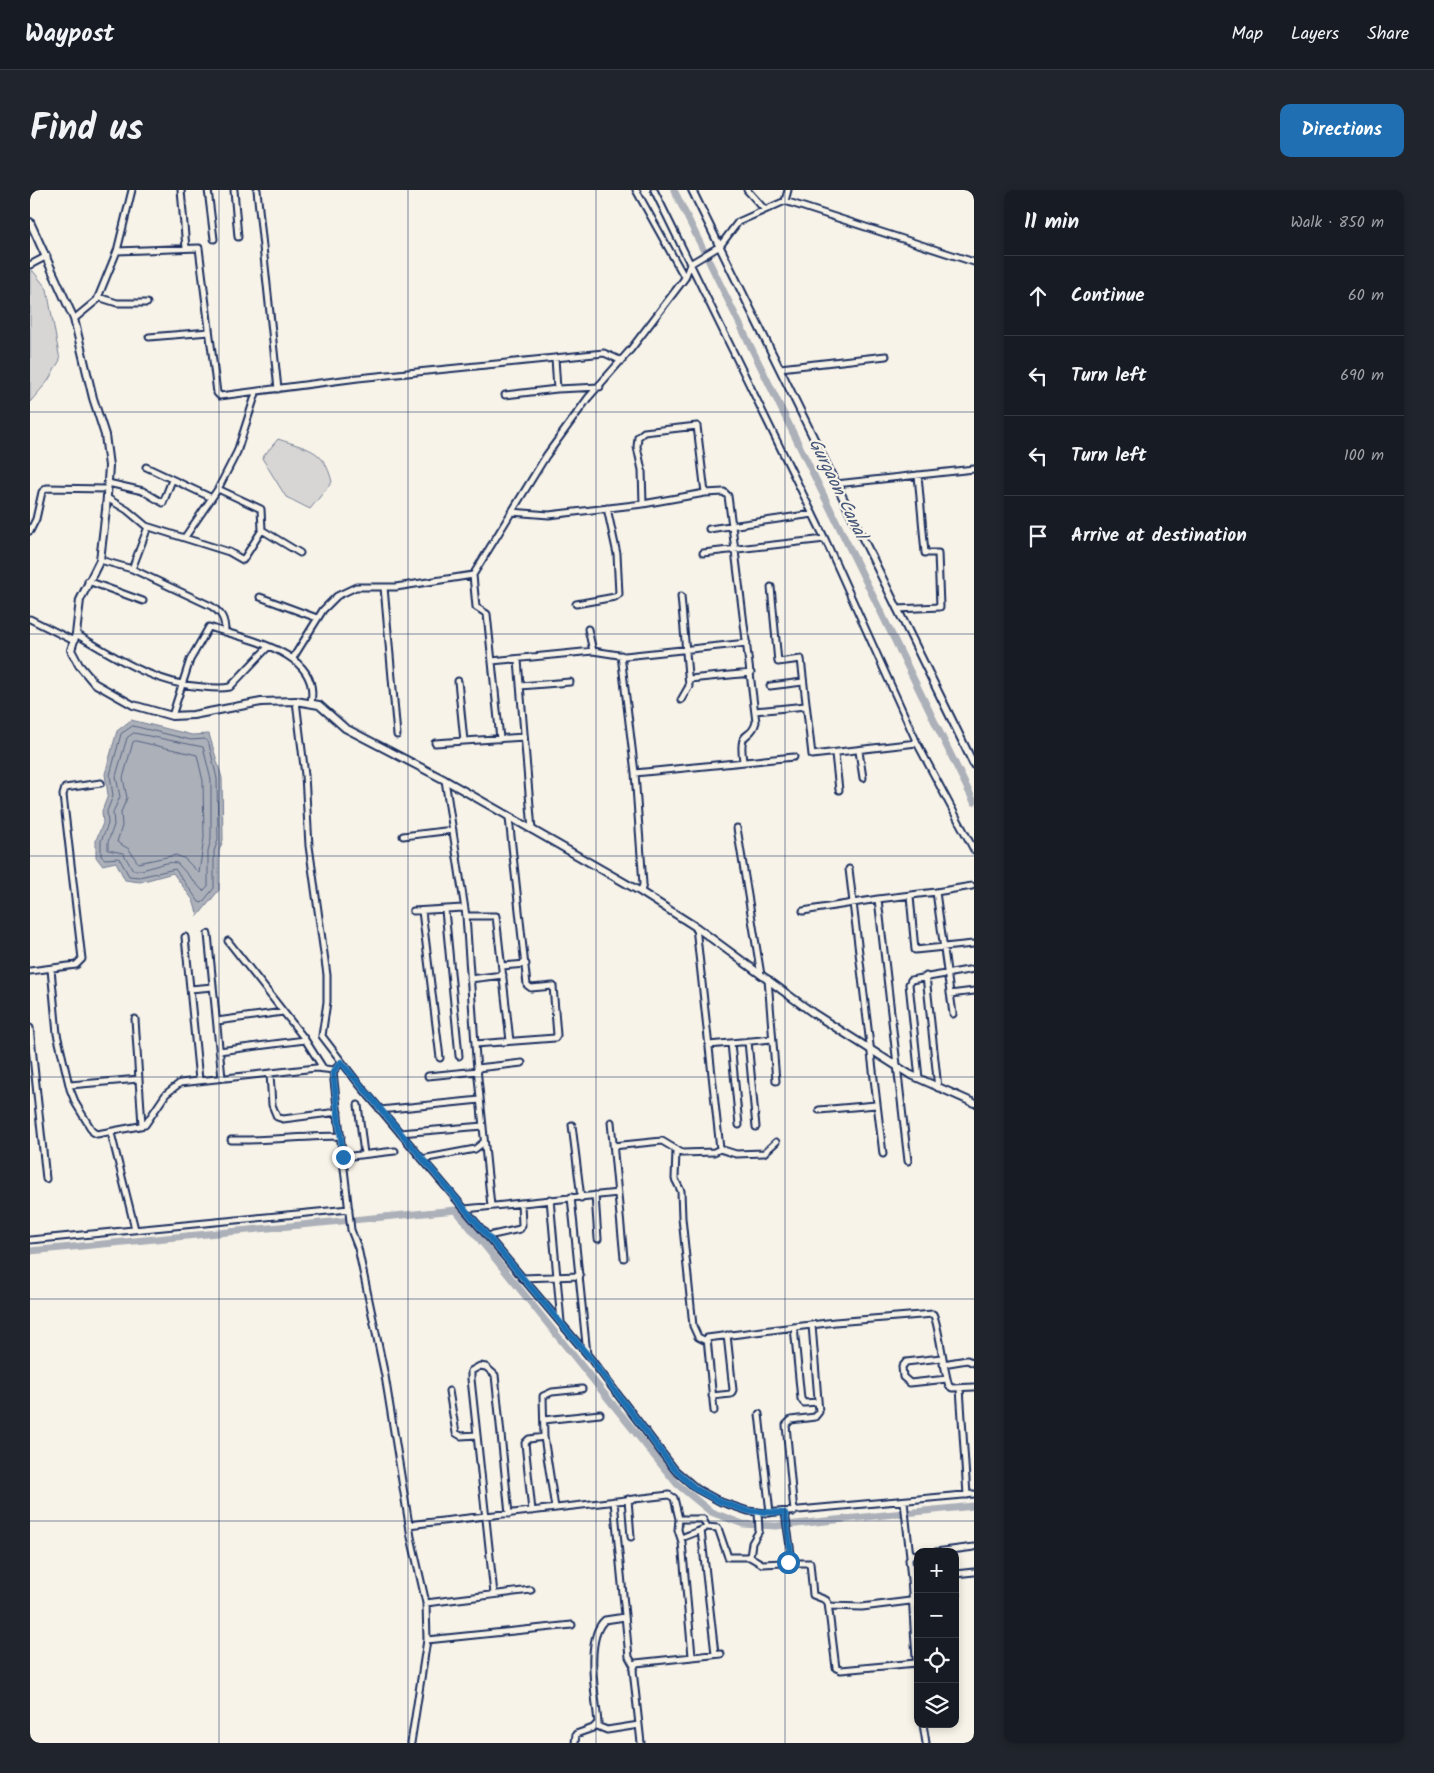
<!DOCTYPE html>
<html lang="en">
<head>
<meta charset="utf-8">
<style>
	:root { --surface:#171b24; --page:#20242c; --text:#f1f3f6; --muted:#9ea1a6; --line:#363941; --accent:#1f6fb2 }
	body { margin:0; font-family:Kalam,sans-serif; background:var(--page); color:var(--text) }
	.controls { position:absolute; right:15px; bottom:15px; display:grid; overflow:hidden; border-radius:10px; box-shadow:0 2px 8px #0003 }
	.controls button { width:45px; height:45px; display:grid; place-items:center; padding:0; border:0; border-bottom:1px solid var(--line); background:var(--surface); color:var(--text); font:25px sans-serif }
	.stop { position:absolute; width:15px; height:15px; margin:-11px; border:4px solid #1f6fb2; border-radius:50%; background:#fff }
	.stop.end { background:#1f6fb2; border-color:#fff; box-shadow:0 1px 5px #0008 }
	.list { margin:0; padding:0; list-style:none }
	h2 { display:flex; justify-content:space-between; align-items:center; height:65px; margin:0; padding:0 20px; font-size:21px }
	h2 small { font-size:16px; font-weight:400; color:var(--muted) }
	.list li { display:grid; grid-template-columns:32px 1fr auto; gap:15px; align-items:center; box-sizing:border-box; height:80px; padding:0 20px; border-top:1px solid var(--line) }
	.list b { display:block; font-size:19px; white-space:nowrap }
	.list em { font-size:16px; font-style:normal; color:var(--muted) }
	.icon { flex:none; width:28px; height:28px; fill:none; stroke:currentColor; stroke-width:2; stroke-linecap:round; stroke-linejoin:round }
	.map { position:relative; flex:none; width:944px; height:1553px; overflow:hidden; border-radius:10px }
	header { display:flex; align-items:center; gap:30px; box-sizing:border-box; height:70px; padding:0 25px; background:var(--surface); border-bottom:1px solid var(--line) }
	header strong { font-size:24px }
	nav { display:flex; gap:28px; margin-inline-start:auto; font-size:18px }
	.intro { display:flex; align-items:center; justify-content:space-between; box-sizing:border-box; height:120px; padding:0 30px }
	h1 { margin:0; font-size:35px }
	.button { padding:12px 22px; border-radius:10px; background:var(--accent); color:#fff; font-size:18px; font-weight:700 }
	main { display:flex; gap:30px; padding:0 30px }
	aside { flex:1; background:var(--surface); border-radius:10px; box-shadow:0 2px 8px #0003 }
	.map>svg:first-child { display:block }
	.green { fill:#d7d6d4; stroke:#798299 }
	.water { fill:#acb0b9; stroke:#727c95 }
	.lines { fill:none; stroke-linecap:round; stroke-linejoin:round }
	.shore { stroke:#556382; stroke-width:1 }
	.canal { stroke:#acb0b9; stroke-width:7 }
	.minor-casing { stroke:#1b2f5e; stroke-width:9 }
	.tertiary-casing { stroke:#1b2f5e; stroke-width:10 }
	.minor { stroke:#f7f3e8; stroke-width:5 }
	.tertiary { stroke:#f7f3e8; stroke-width:6 }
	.route { stroke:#1f6fb2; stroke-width:6 }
	.grid { fill:none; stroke:#1b2f5e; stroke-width:1; stroke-opacity:0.55 }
	.labels { text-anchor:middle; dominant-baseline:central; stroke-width:4.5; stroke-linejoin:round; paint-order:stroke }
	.water-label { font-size:18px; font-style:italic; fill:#465679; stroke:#f7f3e8 }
</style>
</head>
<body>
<header>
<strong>Waypost</strong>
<nav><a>Map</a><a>Layers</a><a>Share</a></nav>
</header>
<div class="intro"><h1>Find us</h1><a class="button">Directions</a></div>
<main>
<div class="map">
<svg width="944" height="1553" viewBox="0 0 944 1553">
	<rect width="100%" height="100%" fill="#f7f3e8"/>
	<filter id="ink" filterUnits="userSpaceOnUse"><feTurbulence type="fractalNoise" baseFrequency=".02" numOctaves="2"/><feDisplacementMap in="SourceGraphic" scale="10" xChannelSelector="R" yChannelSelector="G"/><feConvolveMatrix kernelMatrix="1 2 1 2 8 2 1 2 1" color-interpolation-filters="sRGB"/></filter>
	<g filter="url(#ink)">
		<!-- green -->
		<path class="green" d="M0,81h3l14,18 13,71 -12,21 -18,21z
			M248,249c29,10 46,9 54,43l-22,27 -24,-12 -24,-39z"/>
		<!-- water -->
		<path class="water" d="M101,530l61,15 17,-1 13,44 1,62 -4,11v39l-21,26 -5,-16 -20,-27 -33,9 -15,-2 -9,-18 -14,3 -6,-8v-17l7,-17 -1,-12 6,-16 -3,-21 12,-43z"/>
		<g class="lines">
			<!-- shore -->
			<path class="shore" d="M103,536l58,14 14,-1 4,5 8,35 1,61 -4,11v37l-12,15 -3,-1 -24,-33 -36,8 -10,-1 -10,-18 -14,1 -4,-3v-15l7,-17 -1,-13 6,-15 -3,-21 11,-41z
				M104,543l69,14 8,33v59l-3,12v35l-5,5 -26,-28c-15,-3 -29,9 -44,7l-10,-17 -15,-3v-8l6,-17 -1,-13 7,-15 -4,-21 11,-38z
				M106,551l61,14 6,26 1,57 -5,35 -14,-14 -9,-4 -38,8 -9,-14 -12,-7 5,-16 -1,-14 6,-14 -4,-20 10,-36z"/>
			<!-- canal -->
			<path class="canal" d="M644,0l300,612
				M0,1061l426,-41 221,274 34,28 32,12 33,2 198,-20"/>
			<defs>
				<path id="minor" d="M151,0l5,58
					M178,0l6,49
					M204,0l4,47
					M227,0l21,199
					M606,0l49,88
					M624,0l171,349 92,204 57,107
					M717,0l18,20
					M755,11l3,-11
					M87,61l82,-3 18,145 3,3 138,-18 246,-25 18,8
					M0,75l17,-9
					M68,107l19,6h30
					M44,129l23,-19 20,-49 15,-61
					M119,147l60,-5
					M525,168l2,31
					M750,178l106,-12
					M475,205l52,-6 43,-2
					M116,277l66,31
					M78,293l35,8 20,12 9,-23
					M806,294l138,-15
					M188,299l43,20 1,21
					M77,308l20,12 19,16 83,26 14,8 19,-30 38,23
					M613,314l-1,-34 -5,-23 1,-10 6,-5 53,-6 8,67 19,-1 4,4 4,30 24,196c-5,20 -18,4 -13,39
					M481,322l38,3 94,-11 62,-11
					M679,339l104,-15
					M0,341l6,-12 6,-27 5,-4 60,1
					M155,347l33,-48 19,-37 19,-59
					M673,363l122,-14
					M70,370l32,9 79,37c11,7 14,13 14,26
					M102,379l16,-42
					M443,385l3,32 11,7 13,125
					M58,391l55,20
					M354,397l13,148
					M741,397l7,75 23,-3 11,96 105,-12
					M651,406l8,90 -8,14
					M230,407l57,21
					M546,414l39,-7 4,-3 -2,-40 -10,-46
					M867,419l43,-2 -2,-54h-13l-7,-78
					M0,429l44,22
					M558,439l5,22
					M46,444c41,24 79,50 127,53 9,1 18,2 27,0l38,-40
					M591,465l14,118 8,111 -2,8
					M263,468l30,-48 14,-14 19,-9h40l77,-12 73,-119 42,-58 43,-49 54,-71 5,-14 30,-18 18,-24 47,-21 189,61
					M488,470l14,170
					M462,471l101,-10 32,5 122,-13
					M659,489l62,-6
					M428,491l6,60
					M490,496l50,-4
					M740,496l33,-4
					M266,511l9,74 4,71 18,129v27l-5,34 36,47 229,271 88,116 22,19 24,13 27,9 18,2 208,-19
					M725,521l51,-5
					M142,526l18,-56 19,-33c35,12 112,24 102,75
					M405,553l89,-6
					M829,561l4,27
					M805,564l4,36
					M605,583l159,-16
					M415,590l21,136 10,142 15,148
					M707,638l24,147
					M373,646l50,-6
					M819,679l34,285
					M880,706l5,54 58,-6
					M848,709l58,-7
					M415,720l14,146
					M383,721l50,-3
					M392,721l18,147
					M773,721l75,-12 30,262
					M436,726h30l14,125
					M178,744l14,144
					M155,747l14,143
					M198,751l76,97 19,30
					M472,776l24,-2
					M21,779l6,65 13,55 6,15 17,28 4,2 48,-9 21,-31 14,-11 136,-15 18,2
					M0,781l46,-6 6,-6 -19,-164 2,-7 36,-5
					M896,786l12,112
					M440,789l33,-4
					M738,789l8,102
					M160,799l23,-2
					M920,804l24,-3
					M923,824l-17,-122 36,-6
					M105,829l7,106
					M187,831l66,-9
					M0,838l16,151
					M718,851l8,86
					M701,853l8,82
					M445,854l80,-6 2,-3 -4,-49 -22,2 -4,-3 -18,-167
					M679,855l63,-6
					M189,861l86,-11
					M311,872l-8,10 18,158 7,18 27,128 26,161 15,66 1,37 -16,103
					M447,878l45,-5
					M240,884l2,31 5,12 6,2 55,-7
					M398,886l50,-5
					M889,888l-10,-94 2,-4 63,-11
					M40,895l69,-6
					M328,915l6,49
					M350,920l100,-10
					M789,920l57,-5
					M581,932l13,136
					M542,935l9,73
					M81,943l24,96
					M370,943l83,-7
					M201,950c37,1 73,-4 110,-4
					M583,956l49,-5 20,12 32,-1 6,-3 -24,-222
					M690,959l16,5 28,-1 12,-11
					M646,961l-1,28 6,12 1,27 11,108 5,11 8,4
					M313,967l52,-6
					M392,969l53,-10 9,-7
					M565,1005l3,44
					M541,1007l16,157
					M520,1009l11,123
					M435,1019l153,-16
					M458,1046l32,-7 2,-4 -1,-22
					M0,1050l319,-31
					M492,1088l58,-2
					M764,1137l7,72 3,4 14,-1
					M911,1168l-35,4 -4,5 1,10 7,6 37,-4
					M913,1174l24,-4 7,3
					M930,1198l7,107
					M419,1201l7,42 5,3 16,-1
					M682,1206l19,-2 2,-4 -6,-55
					M684,1221l-7,-73 128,-16 98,-8c5,6 11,58 16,72l3,2 22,-1
					M729,1224l11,99
					M514,1230l56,-6
					M514,1247l-1,-41 9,-4 30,-3
					M598,1309l3,38
					M584,1311l15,156 5,9
					M874,1312l6,54
					M502,1321l-7,-68 4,-4 15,-2 11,71
					M764,1322l-8,-87 5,-5 24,-3 4,-5 -7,-87
					M755,1323l7,47 3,3h15l3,32 13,5 2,3 8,65 5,2 75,-7
					M649,1329l-1,11 4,12 10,114
					M378,1335l261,-30 5,3 5,21h24l4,8 11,1 10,29h22l12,7 22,-1 8,-3
					M671,1340l14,124
					M651,1348l23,-9
					M906,1362l38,-5
					M888,1364l-7,1 -2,5c5,39 4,77 9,116
					M720,1367l2,-14 7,-12 -1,-19
					M925,1384l19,-2
					M464,1404l-23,-215v-8l9,-5 6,1 9,8 14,139
					M925,1406l2,-1
					M396,1413l105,-13
					M799,1416l33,1 56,-7
					M397,1450l145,-15
					M893,1534l3,19
					M567,1536l10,4 32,-5
					M545,1553l1,-9 17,-6 5,-5c-2,-25 -14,-85 7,-103l20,-3
					M611,1553l-8,-73 3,-7 85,-9"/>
				<path id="tertiary" d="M662,0l282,575
					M0,32l44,97 19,79 12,37 4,31 -3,44 -6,50 -20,40 -4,34 -5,16 8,15 15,18 39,22 39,11 21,-1 68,-13 35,-1 23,4 26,23 100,52 196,112 55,35 117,86 96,61 65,29"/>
			</defs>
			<!-- minor casing -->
			<use href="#minor" class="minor-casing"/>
			<!-- tertiary casing -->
			<use href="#tertiary" class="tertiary-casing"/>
			<!-- minor -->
			<use href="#minor" class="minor"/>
			<!-- tertiary -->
			<use href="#tertiary" class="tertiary"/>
		</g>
	</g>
	<g class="lines" filter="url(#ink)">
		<!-- route -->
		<path class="route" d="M313,967l-10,-85 8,-10 246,292 88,116 21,19 25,13 27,9 37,2 7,47 -4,2"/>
	</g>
	<!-- grid -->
	<path class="grid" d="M189,0v1553M378,0v1553M566,0v1553M755,0v1553M0,222h944M0,444h944M0,666h944M0,887h944M0,1109h944M0,1331h944"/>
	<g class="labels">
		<!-- water labels -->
		<g class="water-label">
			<text transform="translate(807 299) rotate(64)">Gurgaon Canal</text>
		</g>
	</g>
</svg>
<div class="controls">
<button>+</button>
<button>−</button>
<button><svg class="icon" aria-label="locate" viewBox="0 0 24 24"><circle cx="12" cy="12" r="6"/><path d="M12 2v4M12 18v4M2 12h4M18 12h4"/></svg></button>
<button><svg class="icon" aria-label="layers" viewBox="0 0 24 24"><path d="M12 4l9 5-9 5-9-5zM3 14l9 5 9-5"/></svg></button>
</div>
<div class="stop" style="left:758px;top:1372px"></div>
<div class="stop end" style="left:313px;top:967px"></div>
</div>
<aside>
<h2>11 min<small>Walk · 850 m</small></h2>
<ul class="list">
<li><svg class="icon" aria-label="ahead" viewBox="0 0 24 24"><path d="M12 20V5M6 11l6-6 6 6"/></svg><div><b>Continue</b></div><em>60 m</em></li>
<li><svg class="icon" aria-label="left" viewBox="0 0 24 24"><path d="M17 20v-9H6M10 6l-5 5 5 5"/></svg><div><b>Turn left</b></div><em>690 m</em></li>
<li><svg class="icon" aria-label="left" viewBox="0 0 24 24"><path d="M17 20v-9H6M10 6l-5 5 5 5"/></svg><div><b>Turn left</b></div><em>100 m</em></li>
<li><svg class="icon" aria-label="arrive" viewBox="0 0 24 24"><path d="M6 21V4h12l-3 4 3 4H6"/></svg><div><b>Arrive at destination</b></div></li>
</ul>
</aside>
</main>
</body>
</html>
